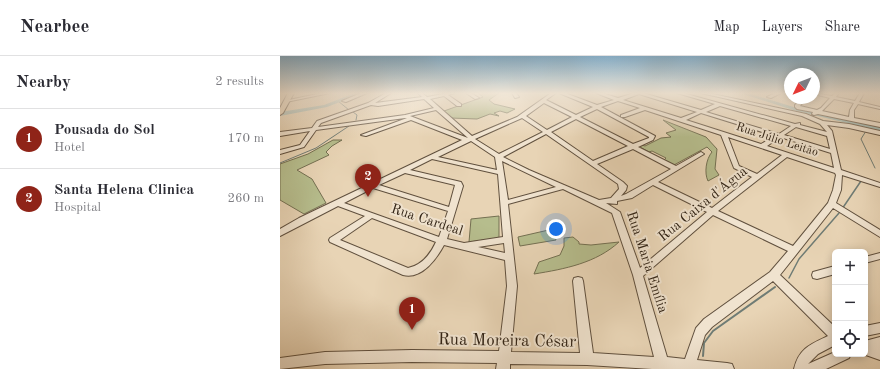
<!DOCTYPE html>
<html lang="en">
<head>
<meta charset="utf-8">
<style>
	:root { --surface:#fff; --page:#f2f2f3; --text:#2b2b33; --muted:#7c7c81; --line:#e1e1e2; --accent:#8f2418 }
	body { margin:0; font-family:"Old Standard TT",serif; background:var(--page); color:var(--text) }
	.controls { position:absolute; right:12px; bottom:12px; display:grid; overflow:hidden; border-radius:6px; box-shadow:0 2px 10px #0003 }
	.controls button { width:36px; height:36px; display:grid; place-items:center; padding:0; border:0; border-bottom:1px solid var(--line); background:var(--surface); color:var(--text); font:20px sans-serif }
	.compass { position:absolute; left:504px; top:12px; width:36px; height:36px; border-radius:50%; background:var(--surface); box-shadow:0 2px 10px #0003; rotate:227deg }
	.you { position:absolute; left:276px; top:173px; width:14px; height:14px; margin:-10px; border:3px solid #fff; border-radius:50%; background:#1a73e8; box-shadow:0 0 0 6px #1a73e833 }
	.badge { display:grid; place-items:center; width:26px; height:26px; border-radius:50%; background:var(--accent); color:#fff; font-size:13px; font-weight:700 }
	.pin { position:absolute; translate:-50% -33px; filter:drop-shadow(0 1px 2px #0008) }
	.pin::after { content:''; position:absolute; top:21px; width:14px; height:12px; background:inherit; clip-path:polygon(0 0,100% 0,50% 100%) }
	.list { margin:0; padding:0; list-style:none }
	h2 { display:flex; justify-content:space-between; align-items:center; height:52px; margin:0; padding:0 16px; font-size:17px }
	h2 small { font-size:13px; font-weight:400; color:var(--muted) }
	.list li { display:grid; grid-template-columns:26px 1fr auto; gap:12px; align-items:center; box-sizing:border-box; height:60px; padding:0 16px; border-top:1px solid var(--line) }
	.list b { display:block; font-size:15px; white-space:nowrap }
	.list p { margin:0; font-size:13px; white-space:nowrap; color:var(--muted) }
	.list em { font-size:13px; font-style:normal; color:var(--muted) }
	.icon { flex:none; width:22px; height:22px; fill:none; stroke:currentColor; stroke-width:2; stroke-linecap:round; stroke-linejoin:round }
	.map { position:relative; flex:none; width:600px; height:313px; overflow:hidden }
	header { display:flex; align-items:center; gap:24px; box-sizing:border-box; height:56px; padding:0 20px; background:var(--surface); border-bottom:1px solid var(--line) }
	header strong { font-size:19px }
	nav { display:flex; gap:22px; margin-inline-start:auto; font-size:14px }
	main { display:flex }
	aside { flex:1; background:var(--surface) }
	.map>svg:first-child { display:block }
	.green { fill:#b6bd8d; stroke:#747052 }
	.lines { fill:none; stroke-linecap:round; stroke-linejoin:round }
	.stream-far2 { stroke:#6f7c75; stroke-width:1 }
	.stream-far1 { stroke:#6f7c75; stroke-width:1.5 }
	.stream { stroke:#6f7c75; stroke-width:2 }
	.river { fill:#98b7b4; fill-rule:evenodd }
	.minor-casing { stroke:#60503e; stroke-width:2 }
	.major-casing { stroke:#322416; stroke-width:2 }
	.minor { fill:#f0e3cf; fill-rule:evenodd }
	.major { fill:#e8d4b5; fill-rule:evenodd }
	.labels { text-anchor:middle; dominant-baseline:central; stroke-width:4; stroke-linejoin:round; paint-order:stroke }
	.far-street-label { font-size:12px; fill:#322416; stroke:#f0e3cf }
	.street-label { font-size:14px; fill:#322416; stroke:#f0e3cf }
	.near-street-label { font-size:17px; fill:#322416; stroke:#f0e3cf }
</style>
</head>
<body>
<header>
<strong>Nearbee</strong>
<nav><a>Map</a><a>Layers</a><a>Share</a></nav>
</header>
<main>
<aside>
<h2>Nearby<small>2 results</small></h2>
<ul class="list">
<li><span class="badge">1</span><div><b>Pousada do Sol</b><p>Hotel</p></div><em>170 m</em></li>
<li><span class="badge">2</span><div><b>Santa Helena Clinica</b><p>Hospital</p></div><em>260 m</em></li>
</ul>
</aside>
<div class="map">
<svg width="600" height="313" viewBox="0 0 600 313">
	<rect width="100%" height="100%" fill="#e8d4b5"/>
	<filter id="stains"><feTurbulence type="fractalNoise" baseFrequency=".005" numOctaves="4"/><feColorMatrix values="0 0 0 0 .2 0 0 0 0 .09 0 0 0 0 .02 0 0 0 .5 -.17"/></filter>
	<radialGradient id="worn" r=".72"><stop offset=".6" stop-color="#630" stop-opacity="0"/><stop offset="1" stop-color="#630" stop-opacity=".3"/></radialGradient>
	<!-- green -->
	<path class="green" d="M198,37h21l-10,7 5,4 21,5 -8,4 -7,-2 -6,2 5,3 -9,-2 -13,5 -26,-1 -7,-7 39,-14z
		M383,64l43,17 11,12 -2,20 4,6 -11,6c-4,-8 -2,-22 4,-29l-5,-5 -33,18 -10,-5 2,-2 -14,-7 -3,1 -11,-6 4,-1 3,1 16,-8 10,-1 -5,-4 10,-3z
		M53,84h9l-10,6 -6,6 3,3 -32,15 15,9 14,24 -22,11 -24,-14v-36l28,-10z
		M219,160v22l-30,4 2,-23z
		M273,173l3,11 -36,6 -2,-9z
		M293,181l6,5v2l12,1 28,-3c-23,21 -54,27 -85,32l5,-12 21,-7 4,-9v-8z"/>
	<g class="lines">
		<!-- stream-far2 -->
		<path class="stream-far2" d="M58,45l11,9
			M73,56l4,3 -1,5
			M588,72l1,-2
			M586,75l-5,8 14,29
			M0,107l36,-15 33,-22"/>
		<!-- stream-far1 -->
		<path class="stream-far1" d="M562,153l19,-28
			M509,222l10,-19 40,-46"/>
		<!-- stream -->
		<path class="stream" d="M423,300l1,-13 9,-12 62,-44"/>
		<!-- river -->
		<path class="river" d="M75,37h8l-36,14 -47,9v-4l44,-7z
			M460,37h8l49,15 83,19v4l-87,-21z"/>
		<defs>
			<path id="minor" d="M42,37h8l-44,9 -2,-1z
				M81,37h6l-21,9 -4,-1z
				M106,37h5l-16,10 47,-6 -4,-4h4l5,4 21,-4h7l-7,2 13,9v2h-4l-13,-10 -14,3 42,37 45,-19 34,-24h5l-10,7 30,15 17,-8 -34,-14h6l32,12 17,-5 -18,-7h6l16,5 16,-5h9l58,17 14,-6 -38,-11h6l112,31 5,-1v2l27,7 -7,-8 -18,-8 -101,-23h7l98,21 17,7 26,3 31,7v4l-31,-7 -22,-3 5,6 9,39 39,13v4l-38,-12 -1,15 -5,13 44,27v7l-47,-29 -53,67 55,52v18l-17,9 -10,10 27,-12v2h16l-2,4 -23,11h-32c5,-21 17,-25 34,-33l-55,-55 -61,46 -7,8 -8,25 30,3 5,1 2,5h-82l-65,-4 -77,-1v5h-14l1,-6 -85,-1 -87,2 -45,5v-11l45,-6 87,-2 87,1 8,-65 -2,-26 -61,-15c-7,13 -22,35 -41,30l-73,-33 -1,-2 1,-2 35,-22 -27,-10 -58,30v-7l19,-11 163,-78 -51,-20 -45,16 -5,-1 46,-17h-2l-89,12 -12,17 -24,7v-4l20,-5 10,-14 -30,5v-4l32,-4 5,-7 51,-18zM359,38l58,18 -16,6 -58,-18zM144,43l10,9 -29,7 -87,12 3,-4 50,-18 7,1zM338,45l22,7 -19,7v2h4l20,-7 76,25 13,33 18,9 -40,31 -54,-26 46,-28 -3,-2 -2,1 -23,13 -38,-19 15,-7 2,-4 -54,-29zM264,47l28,14 -25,13 -21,-14zM440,50l71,20 -12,8 -73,-22zM317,53l52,28v1l-16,6 -53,-27zM156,54l32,28 -58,-22zM421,57l74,23 -14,8 -75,-24zM242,62l21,14 -44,22 -24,-15zM296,63l52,27 -35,15 -42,-29zM516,71l31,9 3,13 -46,-14zM266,78l72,50 1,5 -8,9 -12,2 -70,-30 -26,-13zM448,81l54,18 -25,19 -18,-8zM500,81l51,16 3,15 -67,-22zM191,85l24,16 2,13 -59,-13zM353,93l38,20 -45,25 -5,2 5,-6 1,-4 -4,-4 -26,-18zM507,101l48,16 1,2 -3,15 -5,13 -35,43 -75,-35zM152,103l66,15 5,63 -39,6 -17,-4 16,-53 -2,-4 -51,-12zM222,105l54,26 -48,13zM125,117l50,12 -6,22 -70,-22zM373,129l54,27 -67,56 -20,-56 -14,-9 11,1v-3l15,-3zM93,132l75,23 -9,26 -95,-34zM283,133l49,24 21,62 21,82 -61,-4 -10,-72 -1,-3 -4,-1 -4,1 -1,3 7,72 -69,-1 6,-66 -9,-82zM433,159l75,36 -18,21 -66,47 -8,9 -11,31 -18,-2 -24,-81zM92,162l64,24c-6,13 -14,23 -28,26l-68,-28zM224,187l1,10 -27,-6z
				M186,37h5l8,5 -4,1z
				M232,37h4l3,4 -4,1z
				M495,37h6l-10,5 -4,-1z
				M534,37l18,3 3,-3h4l-3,4 19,4 5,-8h4l-5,9 21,5v2l-22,-5 -4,6v8l26,5v4l-62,-13 -4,1 -2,-1 1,-2 -16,-3 -2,-2v-2l7,-7h4l-6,8 17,4 4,-2 9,-10 -16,-4zM554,43l20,4 -4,7 -1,7 -27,-6z
				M600,197v6l-15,4v-6z
				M555,210v8l-18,5 -4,-1 -1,-3 1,-3z
				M600,267v10l-15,3v-10z
				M600,281v23l-17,-6h2v-13z"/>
			<path id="major" d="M8,37h6l-11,20 -3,2v-7z"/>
		</defs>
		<!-- minor casing -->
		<use href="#minor" class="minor-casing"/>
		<!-- major casing -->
		<use href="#major" class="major-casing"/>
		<!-- minor -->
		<use href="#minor" class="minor"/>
		<!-- major -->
		<use href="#major" class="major"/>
	</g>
	<!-- sky -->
	<linearGradient id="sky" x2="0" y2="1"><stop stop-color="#88b5d3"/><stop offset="0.46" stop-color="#f5ecde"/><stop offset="1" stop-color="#f5ecde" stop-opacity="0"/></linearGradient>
	<rect width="600" height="81" fill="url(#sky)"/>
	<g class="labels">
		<!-- far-street labels -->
		<g class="far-street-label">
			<text transform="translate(497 84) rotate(18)">Rua Júlio Leitão</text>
		</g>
		<!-- street labels -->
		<g class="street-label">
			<text transform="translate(423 148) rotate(-39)">Rua Caixa d'Água</text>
			<text transform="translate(147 164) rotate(18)">Rua Cardeal</text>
			<text transform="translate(367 206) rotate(72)">Rua Maria Emília</text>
		</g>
		<!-- near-street labels -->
		<g class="near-street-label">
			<text transform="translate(227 285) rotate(1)">Rua Moreira César</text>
		</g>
	</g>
	<rect width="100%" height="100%" filter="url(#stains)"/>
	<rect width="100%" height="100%" fill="url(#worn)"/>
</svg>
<div class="controls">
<button>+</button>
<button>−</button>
<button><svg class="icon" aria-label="locate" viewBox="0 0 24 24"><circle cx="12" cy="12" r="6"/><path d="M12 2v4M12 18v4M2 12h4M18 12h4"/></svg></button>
</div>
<svg class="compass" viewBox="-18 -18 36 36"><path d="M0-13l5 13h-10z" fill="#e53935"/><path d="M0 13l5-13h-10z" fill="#7c7c81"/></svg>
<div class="you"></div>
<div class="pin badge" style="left:132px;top:274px">1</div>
<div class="pin badge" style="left:88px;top:141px">2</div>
</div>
</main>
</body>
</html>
